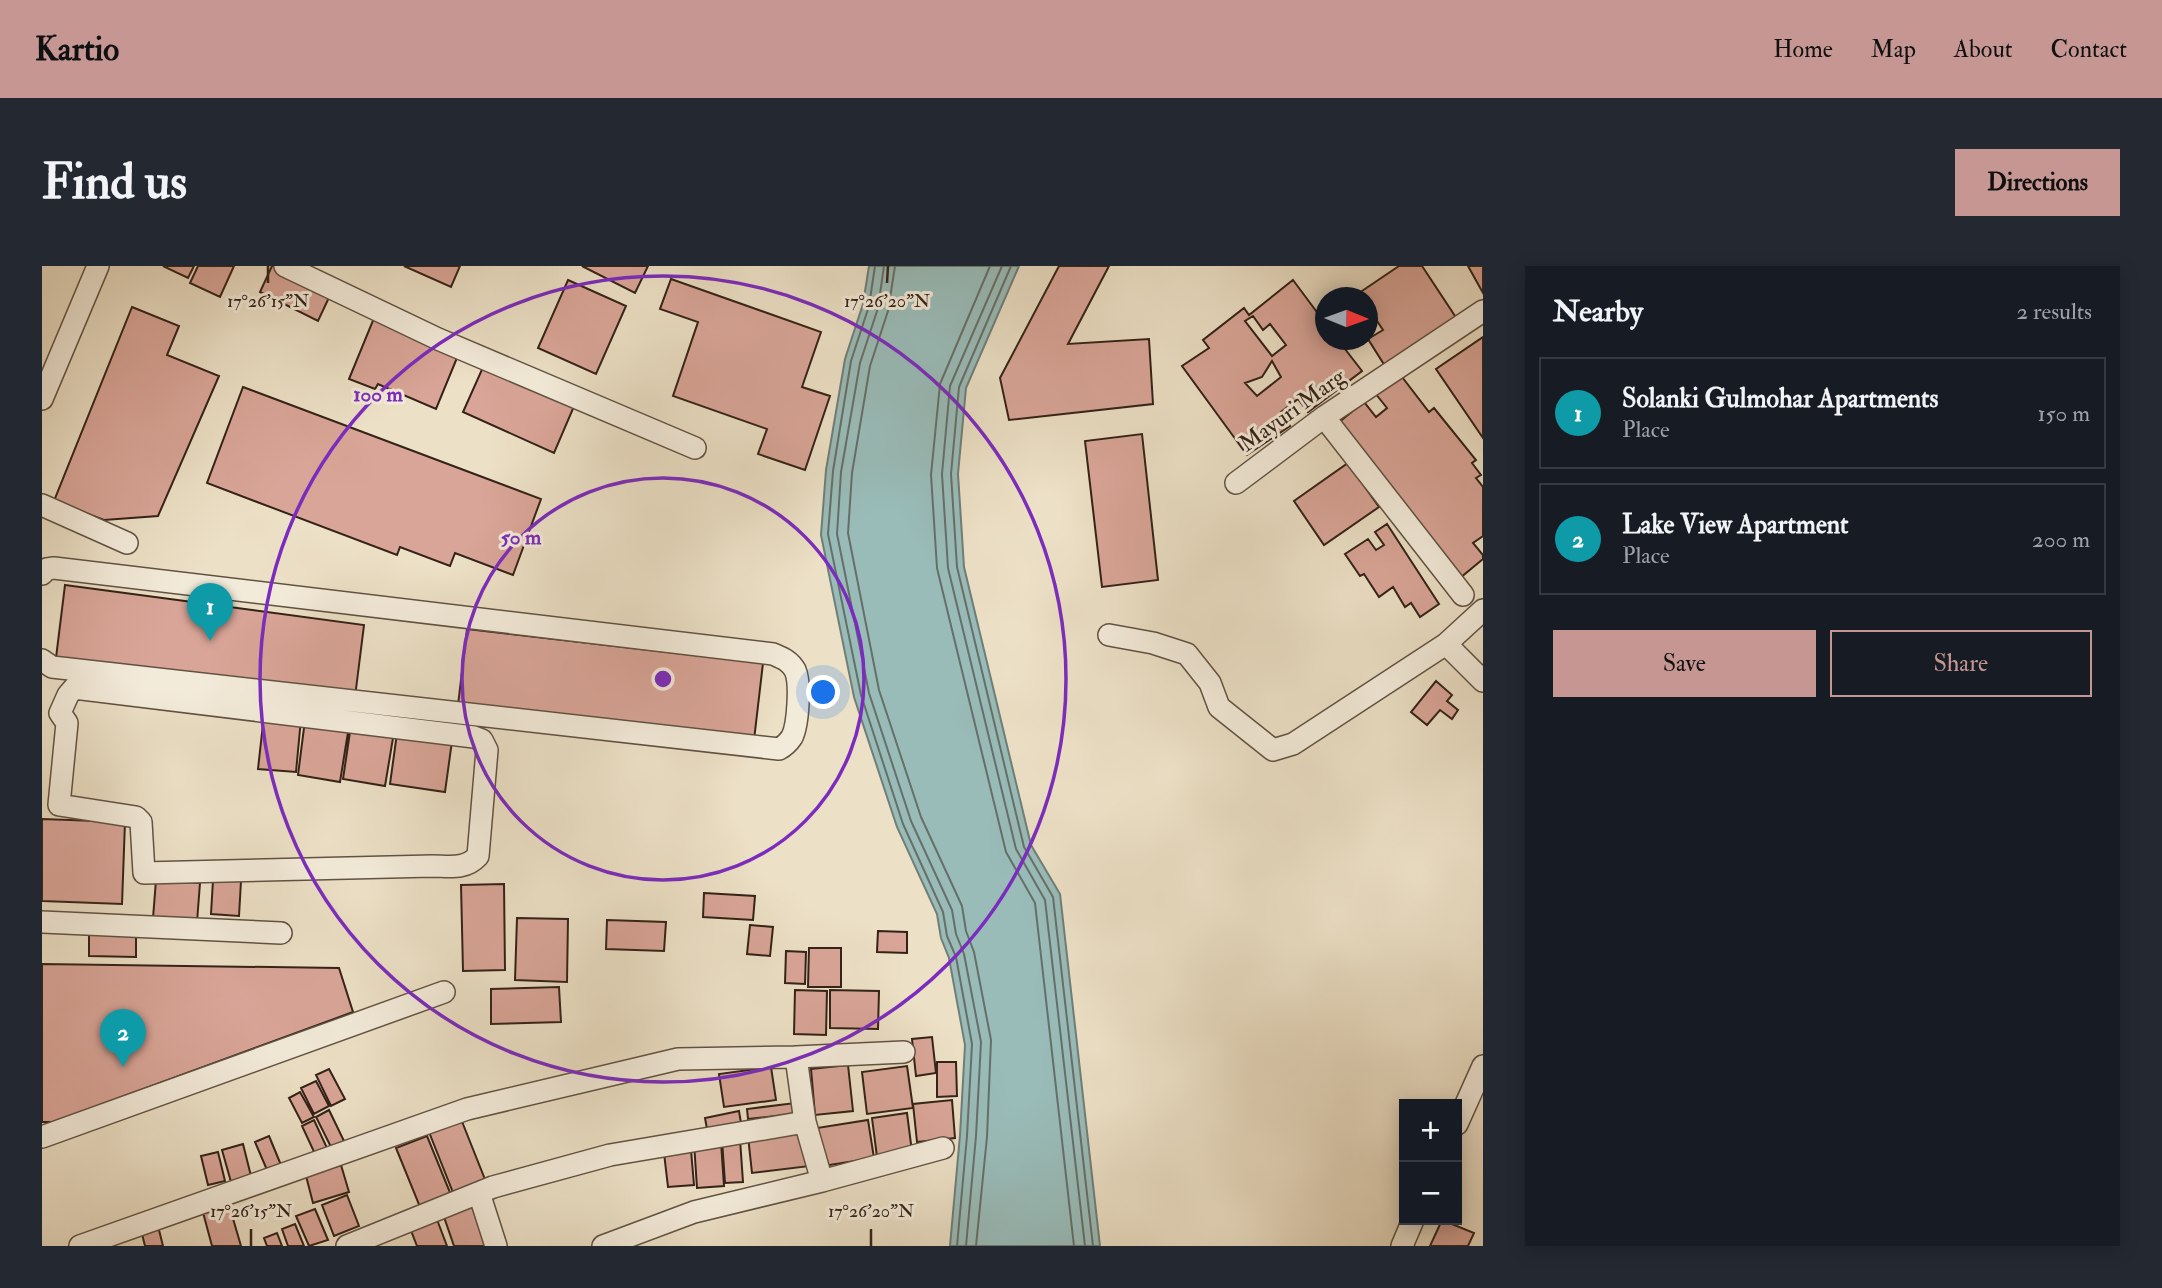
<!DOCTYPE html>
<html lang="en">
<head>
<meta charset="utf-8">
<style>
	:root { --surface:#171b24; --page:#242831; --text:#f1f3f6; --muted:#9ea1a6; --line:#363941; --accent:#c59692 }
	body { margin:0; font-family:"IM FELL Double Pica",serif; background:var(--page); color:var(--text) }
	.controls { position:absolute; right:21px; bottom:21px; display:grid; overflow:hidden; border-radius:0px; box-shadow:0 4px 18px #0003 }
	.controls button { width:63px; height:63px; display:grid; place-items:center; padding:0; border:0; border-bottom:2px solid var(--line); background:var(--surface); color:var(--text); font:35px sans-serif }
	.compass { position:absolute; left:1273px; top:21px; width:63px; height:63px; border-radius:50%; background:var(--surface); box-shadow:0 4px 18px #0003; rotate:91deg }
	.you { position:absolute; left:782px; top:427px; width:24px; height:24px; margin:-18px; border:5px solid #fff; border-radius:50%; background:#1a73e8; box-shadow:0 0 0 10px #1a73e833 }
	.badge { display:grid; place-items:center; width:46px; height:46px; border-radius:50%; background:var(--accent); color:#fff; font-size:23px; font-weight:700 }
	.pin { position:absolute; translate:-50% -58px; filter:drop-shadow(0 2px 4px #0008) }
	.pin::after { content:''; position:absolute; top:37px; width:24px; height:21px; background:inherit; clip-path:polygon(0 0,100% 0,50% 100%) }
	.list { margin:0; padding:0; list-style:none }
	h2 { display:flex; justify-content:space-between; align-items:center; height:91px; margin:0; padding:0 28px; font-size:30px }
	h2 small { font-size:23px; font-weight:400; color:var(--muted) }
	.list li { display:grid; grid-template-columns:46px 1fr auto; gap:21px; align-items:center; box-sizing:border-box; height:112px; margin:0 14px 14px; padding:0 14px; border:2px solid var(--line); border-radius:0px }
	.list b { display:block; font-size:26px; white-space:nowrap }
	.list p { margin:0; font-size:23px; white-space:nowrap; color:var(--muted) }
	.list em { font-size:23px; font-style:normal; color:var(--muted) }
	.actions { display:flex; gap:14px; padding:21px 28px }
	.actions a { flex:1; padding:16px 0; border:2px solid var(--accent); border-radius:0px; text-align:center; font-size:24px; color:var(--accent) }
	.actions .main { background:var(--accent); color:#111 }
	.map { position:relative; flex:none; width:1441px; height:980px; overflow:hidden; border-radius:0px }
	header { display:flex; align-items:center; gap:42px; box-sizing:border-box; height:98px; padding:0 35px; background:var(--accent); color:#111 }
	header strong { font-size:33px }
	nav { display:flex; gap:38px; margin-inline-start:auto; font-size:24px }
	.intro { display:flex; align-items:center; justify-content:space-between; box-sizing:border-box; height:168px; padding:0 42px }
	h1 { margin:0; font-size:49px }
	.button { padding:18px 32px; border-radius:0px; background:var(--accent); color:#111; font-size:24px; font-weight:700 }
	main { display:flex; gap:42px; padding:0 42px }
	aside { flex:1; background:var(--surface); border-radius:0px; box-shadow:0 4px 18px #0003 }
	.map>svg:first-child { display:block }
	.water { fill:#99bcb9; stroke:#707e78; stroke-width:2 }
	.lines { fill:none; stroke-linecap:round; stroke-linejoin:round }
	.shore { stroke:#666f68; stroke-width:2 }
	.building { fill:#d9a598; stroke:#332217; stroke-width:2; fill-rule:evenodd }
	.minor-casing { stroke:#615243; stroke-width:24 }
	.minor { stroke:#f3ebda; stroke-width:21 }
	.ticks { fill:none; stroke:#332217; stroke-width:2.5 }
	.ring { fill:none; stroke:#7b2cbf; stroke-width:3.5 }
	.labels { text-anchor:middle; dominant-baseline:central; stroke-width:6; stroke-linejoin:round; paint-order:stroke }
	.street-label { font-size:23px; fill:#332217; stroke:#f3ebda }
	.ticks-label { font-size:18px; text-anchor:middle; fill:#332217; stroke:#f3ebda; stroke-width:6; stroke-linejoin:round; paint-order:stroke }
	.centre { fill:#7b2cbf; stroke:#f3ebda; stroke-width:3.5 }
	.ring-label { font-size:21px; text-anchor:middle; font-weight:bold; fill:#7b2cbf; stroke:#f3ebda; stroke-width:6; stroke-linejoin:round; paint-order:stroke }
</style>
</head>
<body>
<header>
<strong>Kartio</strong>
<nav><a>Home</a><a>Map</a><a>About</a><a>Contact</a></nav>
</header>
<div class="intro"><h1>Find us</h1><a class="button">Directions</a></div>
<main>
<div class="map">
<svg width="1441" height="980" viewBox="0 0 1441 980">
	<rect width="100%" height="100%" fill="#ece0c6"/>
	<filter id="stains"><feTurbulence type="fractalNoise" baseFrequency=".00286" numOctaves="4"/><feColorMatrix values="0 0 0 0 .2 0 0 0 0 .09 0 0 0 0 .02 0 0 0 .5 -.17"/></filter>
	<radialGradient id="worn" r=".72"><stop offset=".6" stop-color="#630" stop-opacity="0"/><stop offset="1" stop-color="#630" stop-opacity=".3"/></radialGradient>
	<!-- water -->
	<path class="water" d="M827,0h150l-53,122 -8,86 6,93 67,278 29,49 40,352h-150l10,-111 5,-90 -16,-87 -8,-20 -4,-24 -40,-87 -43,-130 -33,-162 5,-65 19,-111 18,-55z"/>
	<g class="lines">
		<!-- shore -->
		<path class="shore" d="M833,0l-6,40 -18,55 -18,110 -5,63 33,161 42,129 40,88 4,24 9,21 16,87 -5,92 -10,110
			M842,0l-6,42 -18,55 -19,109 -4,62 32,159 42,128 41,89 4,24 8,20 17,88 -5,94 -10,110
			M853,0l-7,45 -18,55 -18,107 -4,60 31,157 42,127 41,89 4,25 8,21 17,88 -4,97 -11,109
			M948,0l-50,118 -9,91 6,93 69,284 29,51 39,343
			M960,0l-52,120 -8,88 6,94 68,281 29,51 40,346
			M969,0l-52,121 -8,87 6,93 67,280 29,50 40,349"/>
	</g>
	<!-- building -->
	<path class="building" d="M121,0h31l-6,12z
		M156,0h36l-14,31 -30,-14z
		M230,0h14l47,23 -15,32 -58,-29z
		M362,0h56l-9,21z
		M540,0h66l-13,27z
		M1017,0h50l-41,78 81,-5 4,65 -144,16 -9,-42z
		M1357,0h23l35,53 -72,47 -17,-27 15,-9 -16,-24v-8h-5l-3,-5z
		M1426,0h15v27z
		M629,13l150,53 -19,55 28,9 -25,74 -47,-16 9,-25 -94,-33 25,-74 -38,-13z
		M526,14l58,26 -30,68 -58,-26z
		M1251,14l32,43v17h13l24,31 -54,41 -10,-13 -17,13 9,14 -43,29 -65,-89 27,-18 -6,-8 41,-32 5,7zM1211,50l10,14 7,-6 16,21 -14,11 -27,-35zM1230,95l9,16 -24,19 -12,-13 17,-6z
		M90,41l47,19 -12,29 52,21 -61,140 -54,4 -50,-19z
		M332,52l85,35 -23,56 -58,-25 -3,5 -26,-10z
		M1441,71v101l-47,-69z
		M446,90l90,41 -24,56 -91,-41z
		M1357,107l30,39 5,-4 42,52 -4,3 9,12 -5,3 7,9v49l-10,7 10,12v4l-23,19 -122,-155 26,-21 12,15 11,-9 -12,-15z
		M201,121l298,112 -28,76 -58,-22 -5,13 -50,-19 -3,8 -190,-72z
		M1100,168l16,146 -56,7 -17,-146z
		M1306,197l31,44 -55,38 -30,-44z
		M1345,258l52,80 -19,13 -9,-14 -6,4 -12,-20 -14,10 -15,-23 -4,2 -15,-22 23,-15 8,11 8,-5 -9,-13z
		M23,319l299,40 -9,72 -299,-39z
		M425,363l296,34 -9,77 -296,-35z
		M1394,415l16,14 -5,6 11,9 -6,9 -12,-9 -13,15 -16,-13z
		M222,449l37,4 -5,53 -38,-3z
		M263,454l44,6 -9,56 -42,-7z
		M309,459l43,7 -9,54 -42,-7z
		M355,467l55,8 -7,51 -55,-8z
		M0,553l83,3 -3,82 -80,-3z
		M114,614l44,3 -3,39 -44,-4z
		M171,614l28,1 -2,35 -28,-2z
		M462,618l1,86 -42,1 -2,-86z
		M662,627l51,3 -2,24 -50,-3z
		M475,652l51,1 -1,63 -52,-2z
		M565,654l59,2 -2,29 -58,-2z
		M708,659l23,2 -3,29 -23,-2z
		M47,662l47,1v28l-47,-1z
		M836,665l29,1v21l-30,-1z
		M767,682h32v39h-33z
		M744,685l20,1 -1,32 -20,-1z
		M0,698l297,4 14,44 -299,110h-12z
		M517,721l2,35 -70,2v-35z
		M753,724l32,1 -1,44 -32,-1z
		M788,724l49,1 -1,38 -48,-1z
		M890,771l4,36 -20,3 -4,-37z
		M895,796h19l1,34 -20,1z
		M806,799l5,46 -38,4 -4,-46z
		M865,800l6,42 -46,6 -5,-42z
		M729,801l5,33 -52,7 -5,-33z
		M287,803l16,30 -14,7 -15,-31z
		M274,815l13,25 -15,8 -13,-26z
		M258,826l14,25 -12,6 -13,-25z
		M910,834l3,38 -38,4 -4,-38z
		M753,837l1,11 -48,5 -1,-10z
		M287,844l15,31 -13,6 -15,-30z
		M697,845l2,12 -34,6 -2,-11z
		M865,847l5,39 -35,5 -5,-39z
		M419,853l25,63 -32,13 -25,-63z
		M272,854l13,28 -12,6 -13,-28z
		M826,854l6,38 -51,8 -6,-38z
		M763,863l5,37 -58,7 -4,-37z
		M227,870l12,29 -14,5 -12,-28z
		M385,870l24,59 -31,12 -24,-59z
		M698,873l3,43 -18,1 -3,-43z
		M679,876l3,44 -27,2 -3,-45z
		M201,878l8,32 -20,6 -9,-32z
		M649,884l3,35 -26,2 -4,-34z
		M176,886l7,29 -17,4 -7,-29z
		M299,899l8,27 -36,11 -7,-27z
		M305,929l12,31 -25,10 -12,-31z
		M185,932l14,48h-29l-11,-41z
		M436,936l14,44h-38l-11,-32z
		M273,943l13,31 -19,6 -13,-30z
		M394,951l11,29h-30l-7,-18z
		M1400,954l32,13 -6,13h-38z
		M115,956l6,24h-18l-5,-20z
		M253,958l9,22h-16l-6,-17z
		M235,967l5,13h-15l-3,-8z"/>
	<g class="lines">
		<defs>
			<path id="minor" d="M243,0l153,73 257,109
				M0,133l56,-133
				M1282,151l139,178
				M1194,217l88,-66 159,-106
				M0,239l85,38
				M0,308l5,-5 7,-1 719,86c9,4 16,6 22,16 6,13 3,55 -3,67 -4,6 -7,9 -13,12l-727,-82 -10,-7
				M1067,369l44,8 34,11 23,29 9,24 54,43 20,-6 153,-100 37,-34
				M1404,378l37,37
				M32,422l400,49 8,3 5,10 -9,106c-13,14 -29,10 -46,10l-288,7 -3,-51 -5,-5 -77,-12 8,-82 -7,-10 8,-18z
				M0,656l239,11
				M754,791l9,65 17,59 121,-33
				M1415,858l26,-58
				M0,871l402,-145
				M437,927l17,53
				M38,980l387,-137 211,-50 118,-2 108,-5
				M305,980l146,-59 117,-32 195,-33
				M561,980l91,-34 128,-31
				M1360,980l11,-26"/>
		</defs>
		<!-- minor casing -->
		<use href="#minor" class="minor-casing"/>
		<!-- minor -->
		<use href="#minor" class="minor"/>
	</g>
	<!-- ticks -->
	<path class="ticks" d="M226,17v-17M845,17l1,-17M209,980v-17M829,980v-17"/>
	<!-- distance rings -->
	<g class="ring">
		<circle cx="621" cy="413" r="201"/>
		<circle cx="621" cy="413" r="403"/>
	</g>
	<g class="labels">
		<!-- street labels -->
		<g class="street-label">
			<text transform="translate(1250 144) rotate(-36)">Mayuri Marg</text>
		</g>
	</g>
	<g class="ticks-label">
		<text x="226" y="41">17°26'15"N</text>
		<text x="845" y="41">17°26'20"N</text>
		<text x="209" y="951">17°26'15"N</text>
		<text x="829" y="951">17°26'20"N</text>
	</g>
	<circle cx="621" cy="413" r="10" class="centre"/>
	<g class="ring-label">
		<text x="336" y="135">100 m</text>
		<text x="479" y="278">50 m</text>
	</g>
	<rect width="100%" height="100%" filter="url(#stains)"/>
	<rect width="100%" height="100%" fill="url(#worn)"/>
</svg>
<div class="controls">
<button>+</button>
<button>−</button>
</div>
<svg class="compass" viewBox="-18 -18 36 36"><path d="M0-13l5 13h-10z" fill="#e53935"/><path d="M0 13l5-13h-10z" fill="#9ea1a6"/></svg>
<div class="you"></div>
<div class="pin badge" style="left:168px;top:375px;background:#0f9aa8">1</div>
<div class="pin badge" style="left:81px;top:801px;background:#0f9aa8">2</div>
</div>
<aside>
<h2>Nearby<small>2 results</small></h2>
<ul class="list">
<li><span class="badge" style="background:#0f9aa8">1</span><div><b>Solanki Gulmohar Apartments</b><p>Place</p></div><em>150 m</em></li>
<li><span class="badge" style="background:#0f9aa8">2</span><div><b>Lake View Apartment</b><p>Place</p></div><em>200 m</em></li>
</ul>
<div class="actions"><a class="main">Save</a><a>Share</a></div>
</aside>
</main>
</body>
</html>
